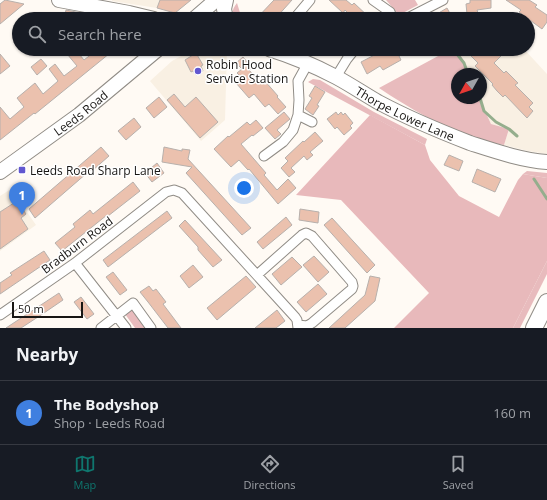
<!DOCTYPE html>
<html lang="en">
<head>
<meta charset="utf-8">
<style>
	:root { --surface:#171b24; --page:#242831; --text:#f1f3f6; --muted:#9ea1a6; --line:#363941; --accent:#0f766e }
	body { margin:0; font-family:"Open Sans",sans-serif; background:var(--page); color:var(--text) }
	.compass { position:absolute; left:451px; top:68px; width:36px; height:36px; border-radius:50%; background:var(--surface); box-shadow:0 1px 3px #0004; rotate:230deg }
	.scale { position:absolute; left:12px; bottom:10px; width:71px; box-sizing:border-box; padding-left:4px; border:2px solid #181614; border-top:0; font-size:11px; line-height:14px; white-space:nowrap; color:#181614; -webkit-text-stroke:3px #fff; paint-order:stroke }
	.you { position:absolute; left:244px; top:188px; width:14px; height:14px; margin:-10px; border:3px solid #fff; border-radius:50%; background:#1a73e8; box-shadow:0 0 0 6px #1a73e833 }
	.badge { display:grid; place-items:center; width:26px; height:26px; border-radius:50%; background:var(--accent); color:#fff; font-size:13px; font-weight:700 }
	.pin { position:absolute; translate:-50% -33px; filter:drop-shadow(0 1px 2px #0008) }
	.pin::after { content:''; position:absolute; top:21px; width:14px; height:12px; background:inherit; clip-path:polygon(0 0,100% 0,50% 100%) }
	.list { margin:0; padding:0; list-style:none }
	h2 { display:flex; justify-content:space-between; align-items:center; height:52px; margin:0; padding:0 16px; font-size:17px }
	h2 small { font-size:13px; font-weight:400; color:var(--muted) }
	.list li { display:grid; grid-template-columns:26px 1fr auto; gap:12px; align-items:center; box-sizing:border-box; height:64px; padding:0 16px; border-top:1px solid var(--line) }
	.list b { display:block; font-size:15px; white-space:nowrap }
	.list p { margin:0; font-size:13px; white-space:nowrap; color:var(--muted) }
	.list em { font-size:13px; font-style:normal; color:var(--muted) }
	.icon { flex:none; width:22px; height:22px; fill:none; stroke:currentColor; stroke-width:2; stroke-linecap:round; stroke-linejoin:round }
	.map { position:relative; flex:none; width:547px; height:328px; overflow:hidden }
	.search { position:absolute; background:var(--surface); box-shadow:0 1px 3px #0004; left:12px; right:12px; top:12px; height:44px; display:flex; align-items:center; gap:10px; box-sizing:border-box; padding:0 14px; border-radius:22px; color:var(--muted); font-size:15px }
	.sheet { height:116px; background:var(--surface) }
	nav { display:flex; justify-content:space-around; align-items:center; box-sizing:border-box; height:56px; border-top:1px solid var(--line); background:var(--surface); font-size:11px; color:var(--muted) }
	nav a { display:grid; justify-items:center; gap:2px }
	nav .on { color:var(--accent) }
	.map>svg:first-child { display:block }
	.built { fill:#f9f0e3 }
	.green { fill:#e8bbbd }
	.forest { fill:#e8b9bb }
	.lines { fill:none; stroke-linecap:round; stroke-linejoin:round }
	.stream { stroke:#95ae8d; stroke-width:3 }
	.building { fill:#ebc1ae; stroke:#b7b0ac }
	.minor-casing { stroke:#908c86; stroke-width:11 }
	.primary-casing { stroke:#908c86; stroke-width:16 }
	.motorway-casing { stroke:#908c86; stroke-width:18 }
	.minor { stroke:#fff; stroke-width:9 }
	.primary { stroke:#fff; stroke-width:14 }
	.motorway { stroke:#fff; stroke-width:16 }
	.poi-dot { fill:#6157d0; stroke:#fff; stroke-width:1.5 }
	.labels { text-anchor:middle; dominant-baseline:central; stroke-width:3; stroke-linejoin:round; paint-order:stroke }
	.poi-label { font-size:12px; fill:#181614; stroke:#fff; text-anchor:start }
	.street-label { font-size:12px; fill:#181614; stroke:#fff }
</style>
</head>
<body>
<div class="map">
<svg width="547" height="328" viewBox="0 0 547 328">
	<rect width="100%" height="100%" fill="#fffaf4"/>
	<!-- built -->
	<path class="built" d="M112,0h79l-16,13 -18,-5 -45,-7z
		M194,49h33l-2,71 -24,21 -51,-60 22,-20z
		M458,49h66l23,25v80l-19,-3 -24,-6 5,-16 -18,-5 -12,-26h2v-24h-12z
		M11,189l25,36 -36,26v-55z"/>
	<!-- green -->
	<path class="green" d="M386,0h29l3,5 -19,10z
		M237,3l5,16h-9c-2,-6 0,-11 4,-16z
		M451,49h7l11,25h-12v24h22l12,26 18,5 -5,16c-10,-2 -21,-4 -30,-7 -34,-12 -65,-30 -95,-50z
		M313,79l7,1 54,32 53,27 -2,6 -117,-63z
		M527,171l20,2v5l-24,-4z
		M547,261v13l-27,54h-7z
		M133,308l15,20h-13l-10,-14z"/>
	<!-- forest -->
	<path class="forest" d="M370,115l55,30 5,15 29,36 40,21 19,-37 5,-6 24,4v83l-34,67h-119l35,-35 -88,-93 -45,-5z"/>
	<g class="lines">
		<!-- stream -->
		<path class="stream" d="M453,49l11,14 4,11
			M480,98l4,13 12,11 13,7 8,7
			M534,179l13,20"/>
	</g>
	<!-- building -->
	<path class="building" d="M5,0l19,4 -24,20v-20z
		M160,0h31l-16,13 -18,-5z
		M274,0h18l-17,19h-19z
		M329,0h17l6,5 2,-2 17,16h-17l-9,-9 -2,3z
		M470,0h21v8l-14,2 1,3 -11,1 -1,-10 4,-1z
		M506,0h23l8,5 -2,2 12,8v7l-5,7 -23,-17 2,-2z
		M447,8l6,11h-14l-2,-5z
		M66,10l25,5v4h-27z
		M63,49h12l9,11 14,-11h17l-80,65 -1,-1 -34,27v-33l10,12 14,-12 -7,-9 18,-15 8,11 15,-13 -9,-12 6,-5 9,12 13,-10z
		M386,49h26l-13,7 2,4 -18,10 -3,-4 -13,8 -6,-12z
		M478,49h18l6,6 -8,8 10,10 2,-2 12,12 -3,2 18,18 -4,4 4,4 -6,7 -22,-23 -2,2 -6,-6 -5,-6 1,-1 -18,-18 3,-3 -7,-7z
		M196,53l7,12 -2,1 2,5 -7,4 -3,-4 -2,1 -6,-12z
		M0,54l10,12 -10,8z
		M243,57l9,11 -3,2 10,11v-1l2,2 3,-2 14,16 -1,1 9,10 -8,7 -9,-10 -4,3 -11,-13 -5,4 -13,-15 6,-5 -5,-5 5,-4 -6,-6z
		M41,59l6,7 -10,9 -6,-8z
		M315,86l10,6 -8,13 2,1 -6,9 -8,-6 7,-11 -3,-2z
		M174,94l11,13 11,-10 22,25 -18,16 -33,-38z
		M159,97l8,10 -13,11 -8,-10z
		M284,112l6,7 -13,11 4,4 -6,5 -10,-11z
		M336,112l2,3 3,-3 2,3 2,-2 8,10 -3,3 2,2 -8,7 -7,-8 -2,2 -8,-10z
		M134,118l7,9 -15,13 -8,-9z
		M256,120l7,8 -10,8 -1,-1 -11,9 25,29 -2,2 13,15 11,-11 8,9 -18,16 -29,-35 -1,1 -9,-10 -8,7 -17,-18 14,-13 1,1 18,-15 3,3z
		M315,132l8,9 -13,11 3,3 -6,5 -3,-4 -13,12 4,4 -6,5 -8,-9 7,-7 -3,-3 18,-17 1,1z
		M101,147l8,9 -16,14 -1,-1 -5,4 -52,45 -6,-9z
		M164,147l18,4v-2l8,1 -2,9 63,69 -9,7 -56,-62 6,-6 -30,-5z
		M449,155l14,6 -4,10 -15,-6z
		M157,163l7,10 -12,9 -7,-9z
		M477,169l24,10 -6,13 -23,-10z
		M133,182l7,9 -32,25 -1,-1 -45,36 -7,-8 20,-16 -2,-3 17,-14 3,4z
		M17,201l9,13 -5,4 7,11 -28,20v-37z
		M300,209l19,3 -1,11 -19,-3z
		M167,211l5,7 -64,49 -5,-7z
		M286,217l6,8 -29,24 -6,-7z
		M332,218l43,47 -8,8 -43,-48z
		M185,220l37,40 -9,7 -15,-17v-3l-19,-21z
		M44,251l6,9 -50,34v-11l12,-8 -2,-2z
		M314,256l15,16 -11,10 -15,-17z
		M292,257l10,10 -21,18 -9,-11z
		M193,265l10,12 -14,11 -9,-12z
		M113,272l14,18 -7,5 -14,-18z
		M246,276l10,11 -39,33 -10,-12z
		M370,276l10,2 -5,23 -30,27h-16l36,-33z
		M318,284l9,10 -21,18 -9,-10z
		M149,286l4,5 3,-2 10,13 -3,2 18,24h-13l-20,-26 -8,-10z
		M59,293l4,7 -22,15 -20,13h-15z
		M81,297l13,17 -7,5 -13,-17z
		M277,310l8,11 -9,7h-21z"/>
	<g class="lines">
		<defs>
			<path id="minor" d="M373,0l17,12 3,7
				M294,19l16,-19
				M406,19l37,-19
				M336,77l11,-18 8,-10
				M298,115l14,7
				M264,156l19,-14 10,-12 5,-15 1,-15 -1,-19 10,-18
				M75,263l51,65
				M257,275l45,-40 4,-2 6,3 40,46 1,4 -1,3 -40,34 -5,3 -9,-1
				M0,315l75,-52 91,-71 8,-2 8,3 113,124 2,3 1,8
				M101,328l32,-25 18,25"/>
			<g id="primary">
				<path d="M59,0l70,13 25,6"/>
				<path d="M226,0l-2,9 2,10"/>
				<path d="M194,19l22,-19"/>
				<path id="s1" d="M269,49c23,7 46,17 67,28 15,8 28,17 42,25 30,16 61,29 92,41 25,8 51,17 77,19"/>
				<path id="s2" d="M0,172l79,-57 79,-66"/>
			</g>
			<path id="motorway" d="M534,328l13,-26"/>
		</defs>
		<!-- minor casing -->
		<use href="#minor" class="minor-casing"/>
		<!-- primary casing -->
		<use href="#primary" class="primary-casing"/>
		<!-- motorway casing -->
		<use href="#motorway" class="motorway-casing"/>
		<!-- minor -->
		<use href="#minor" class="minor"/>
		<!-- primary -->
		<use href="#primary" class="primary"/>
		<!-- motorway -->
		<use href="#motorway" class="motorway"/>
	</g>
	<!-- markers -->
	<g class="poi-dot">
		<circle cx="198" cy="71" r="4"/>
		<rect x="18" y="166" width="8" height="8" rx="2"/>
	</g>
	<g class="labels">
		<!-- poi labels -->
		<g class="poi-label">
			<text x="206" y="64">Robin Hood<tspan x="206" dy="14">Service Station</tspan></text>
			<text x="30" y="170">Leeds Road Sharp Lane</text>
		</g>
		<!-- street labels -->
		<g class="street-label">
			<text stroke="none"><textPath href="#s2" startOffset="100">Leeds Road</textPath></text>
			<text stroke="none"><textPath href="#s1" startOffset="151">Thorpe Lower Lane</textPath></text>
			<text transform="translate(77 245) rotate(-37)">Bradburn Road</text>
		</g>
	</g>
</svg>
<svg class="compass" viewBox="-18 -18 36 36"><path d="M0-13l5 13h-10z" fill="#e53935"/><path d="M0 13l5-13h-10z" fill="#9ea1a6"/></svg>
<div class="scale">50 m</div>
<div class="you"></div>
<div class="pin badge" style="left:22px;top:215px;background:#3f7fe0">1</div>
<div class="search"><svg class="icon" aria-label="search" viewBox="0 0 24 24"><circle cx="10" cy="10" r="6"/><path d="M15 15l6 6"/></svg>Search here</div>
</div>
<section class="sheet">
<h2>Nearby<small></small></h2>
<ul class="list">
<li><span class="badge" style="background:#3f7fe0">1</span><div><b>The Bodyshop</b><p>Shop · Leeds Road</p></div><em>160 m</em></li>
</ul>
</section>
<nav>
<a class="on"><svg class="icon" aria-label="map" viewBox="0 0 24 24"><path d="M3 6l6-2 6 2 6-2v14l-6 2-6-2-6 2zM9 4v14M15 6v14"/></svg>Map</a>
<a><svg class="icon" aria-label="directions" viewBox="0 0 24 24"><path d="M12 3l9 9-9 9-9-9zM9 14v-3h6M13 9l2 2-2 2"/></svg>Directions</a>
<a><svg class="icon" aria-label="saved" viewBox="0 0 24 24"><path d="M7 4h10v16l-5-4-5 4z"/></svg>Saved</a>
</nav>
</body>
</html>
